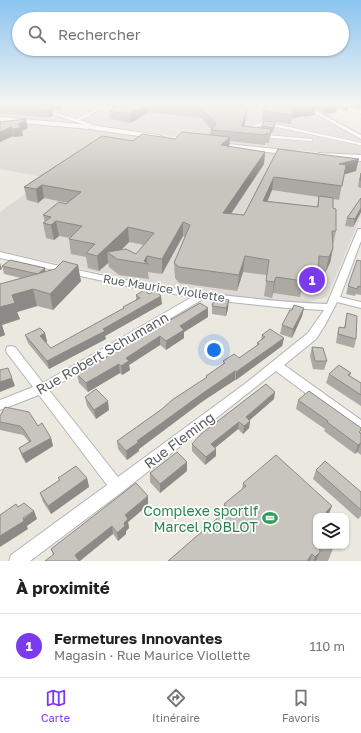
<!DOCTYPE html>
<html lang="fr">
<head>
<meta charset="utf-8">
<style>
	:root { --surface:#fff; --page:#f2f2f2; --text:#202124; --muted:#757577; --line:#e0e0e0; --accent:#7c3aed }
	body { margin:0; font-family:"Golos Text",sans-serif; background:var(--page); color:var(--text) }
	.controls { position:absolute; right:12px; bottom:12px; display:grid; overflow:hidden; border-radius:8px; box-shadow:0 1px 3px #0004 }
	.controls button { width:36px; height:36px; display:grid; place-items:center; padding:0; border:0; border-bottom:1px solid var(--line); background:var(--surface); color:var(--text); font:20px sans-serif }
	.you { position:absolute; left:214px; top:350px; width:14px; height:14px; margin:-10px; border:3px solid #fff; border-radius:50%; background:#1a73e8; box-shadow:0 0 0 6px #1a73e833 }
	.badge { display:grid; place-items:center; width:26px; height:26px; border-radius:50%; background:var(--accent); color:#fff; font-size:13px; font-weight:700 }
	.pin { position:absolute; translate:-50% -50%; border:2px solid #fff; box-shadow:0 1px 4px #0006 }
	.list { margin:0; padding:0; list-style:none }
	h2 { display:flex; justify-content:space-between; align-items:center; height:52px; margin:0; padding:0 16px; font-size:17px }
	h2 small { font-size:13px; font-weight:400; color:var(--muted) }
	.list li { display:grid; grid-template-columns:26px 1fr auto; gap:12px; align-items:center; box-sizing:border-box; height:64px; padding:0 16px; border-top:1px solid var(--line) }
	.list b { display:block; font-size:15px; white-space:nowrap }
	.list p { margin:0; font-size:13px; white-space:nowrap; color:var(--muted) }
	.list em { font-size:13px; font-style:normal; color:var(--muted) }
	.icon { flex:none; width:22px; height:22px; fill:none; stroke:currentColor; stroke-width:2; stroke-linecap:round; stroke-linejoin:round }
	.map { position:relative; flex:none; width:361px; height:561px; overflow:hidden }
	.search { position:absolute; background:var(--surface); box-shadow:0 1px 3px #0004; left:12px; right:12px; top:12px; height:44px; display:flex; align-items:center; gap:10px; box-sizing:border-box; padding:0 14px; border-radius:22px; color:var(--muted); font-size:15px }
	.sheet { height:116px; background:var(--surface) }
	nav { display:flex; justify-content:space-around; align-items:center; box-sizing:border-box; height:56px; border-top:1px solid var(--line); background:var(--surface); font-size:11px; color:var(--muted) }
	nav a { display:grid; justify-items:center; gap:2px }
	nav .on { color:var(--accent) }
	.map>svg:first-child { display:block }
	.industrial { fill:#ddd9d4 }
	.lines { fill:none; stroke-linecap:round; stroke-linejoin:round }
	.service-casing { stroke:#b1b4b7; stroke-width:3.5 }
	.minor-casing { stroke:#b1b4b7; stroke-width:2 }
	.secondary-casing { stroke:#b2b6ba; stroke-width:2 }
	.service { stroke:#fff; stroke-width:2.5 }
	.minor { fill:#fff; fill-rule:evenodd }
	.secondary { fill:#fff; fill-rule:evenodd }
	.wall { fill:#aca9a4; fill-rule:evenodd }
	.shaded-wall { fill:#8c8a86 }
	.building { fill:#c8c5bf; stroke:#8c8a86 }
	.labels { text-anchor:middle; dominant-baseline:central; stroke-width:3.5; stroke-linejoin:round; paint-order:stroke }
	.street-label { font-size:12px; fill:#595d60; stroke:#fff }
	.near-street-label { font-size:14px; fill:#595d60; stroke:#fff }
	.near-leisure-label { font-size:14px; fill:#27864d; stroke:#fff; text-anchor:end }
</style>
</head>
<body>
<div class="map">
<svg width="361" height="561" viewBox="0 0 361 561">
	<rect width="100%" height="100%" fill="#ebe8e0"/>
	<!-- industrial -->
	<path class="industrial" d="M0,104h297l20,13 44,19v19l-111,-8 -143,-21 -107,-9z
		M0,121l103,9 258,32v54l-34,81 -17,5 -54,-2 -104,-16 -152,-33v-39l48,-34 -48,-9z"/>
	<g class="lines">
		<defs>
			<path id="service" d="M325,104l18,9
				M338,104l16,7 7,1
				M77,120l28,-14
				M251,133l1,-6 9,-3 13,1 87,19
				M264,136l47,4"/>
			<path id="minor" d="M298,104h5l58,31v4z
				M42,108l50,16 1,3 -5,1v-2l-48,-16z
				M358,229h3v12l-21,56 21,5v6l-24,-6 -12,23 -9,14 -32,26 77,55v12l-5,-1 -80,-60 -154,121 -92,69h-21l2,-6 96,-70 -68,-90 -39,15v-10l33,-13 -26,-34 -1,-3 1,-3 4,-1 4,1 28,36 149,-86 -62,-10 -130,-29v-6c43,10 87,21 131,29 65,12 130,20 196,23zM203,299l84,9 37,2 -16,23 -62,50 -128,94 -69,-87z"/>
			<path id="secondary" d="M0,117l90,8 69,10 4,2 -4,2 -69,-10 -90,-8z
				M209,142l85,9 4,2 -4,2 -82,-9 -4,-2z
				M319,153l42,2v6l-39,-4 -4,-2z"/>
		</defs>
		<!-- service casing -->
		<use href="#service" class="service-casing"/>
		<!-- minor casing -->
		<use href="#minor" class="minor-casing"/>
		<!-- secondary casing -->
		<use href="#secondary" class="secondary-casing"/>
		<!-- service -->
		<use href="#service" class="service"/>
		<!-- minor -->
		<use href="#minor" class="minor"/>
		<!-- secondary -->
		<use href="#secondary" class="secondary"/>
	</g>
	<!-- wall -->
	<path class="wall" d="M0,104h61v5l-2,2 -7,-2 1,6 -4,3 -49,-5z
		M113,104h111l6,1 -1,-1h24l-19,1 13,4 -1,9 -2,8 18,2v-2l13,-4 -1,6 -2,5h-1l-1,6 -1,4h-4v2l-35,-4 -1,6 36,5 -1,12 -33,50 13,1 34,-66 78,22 -12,3 -5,26 -6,-1v9l3,23 -3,14v3l-3,15 -5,10 -6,-1 -1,6 -3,16 -14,-2 -1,5 -27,-4 -1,5 -8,-2 3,-21 -24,-3 -6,19 -58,-8 -4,-5 -1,-15 11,-26 -2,-1 -21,38 -14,-2 1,7 -30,-4 -10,-8 -1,-4 -9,8 -11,-3 -2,-11 -15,-3 -2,-15 1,-1 -11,-2 -5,4 -8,-2 -3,-15 2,-1 -2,-7 25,-12 -24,-5 -6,5 -11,-3 -3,-13 109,-46 42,-2 35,-4 1,-6 -10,-11 -52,-6 -18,11 -21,-4 -1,-8 4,-2zM272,190l47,7 -2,10 -50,-6zM129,242l15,3 -8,9 -14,-5z
		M269,104h92v5l-12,-4 -2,6h-2l-8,-4 -1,5 -12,2 -8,-5 -1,6 -23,3 -1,6 -29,-4 1,-9z
		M0,122l28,6 -6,3 1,5 -9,1 -1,-1 -13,6z
		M361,173v15l-3,-1 1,-7z
		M361,198v14l-8,15 -8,-1 2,-8z
		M361,261v34l-5,-1 -1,2 -9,-2 2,-8z
		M2,266l44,5 35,10 -28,29 -16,-4 -20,6 3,7 -18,6 3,10 -5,2v-53l21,-6 -17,-4z
		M136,295l26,9 -57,32 1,3 -57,30 -21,-26 -3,-8 20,-2 2,9 -1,1 5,5 72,-39v-2l13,-7z
		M215,298l13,11 -2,7 -14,-2v-8z
		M200,303l8,14 -24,15v6l-18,12 -6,-5 -31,20 1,5 -8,5 -2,-2 -32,19 -9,-9 -2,-9z
		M304,308l-2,8 -10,22 -12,-4 2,-9 10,-15z
		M347,313l9,26 -2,9 -18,-5 1,-7 2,-9 5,1z
		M262,335l22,3 -2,8 -46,34h-1l-32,21 -64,48v2l-12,9 -9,-11 -1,-8 89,-63v-2l17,-12v-3l16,-3 18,-12v-3l4,-3z
		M312,347l15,14 -3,9 -11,-1 -3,-13z
		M351,373l-1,3 11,7v23l-35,-23 3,-9z
		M85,397l24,13 -13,9 -9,-13z
		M274,399l-24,21 -1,8 -6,6 -5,-5 -23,19 1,1v7l-11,9 -13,-14v-7z
		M298,400l63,28 -1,6h1v21l-4,-3 -2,2 -31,-23 1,-2 -29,-20z
		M0,416l38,10 13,12 2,8 -27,17 -4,-6 -3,-9 10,-6 -3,-4 -3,-3 -23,-5z
		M316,470l45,22v24l-3,3 -45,-40z
		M187,471l-27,22 -10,-11v-9z
		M58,478h29l2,9 -38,27 -8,-12 -3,-9 19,-13z
		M243,483l89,23 -16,40h18l-6,15h-160l55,-47 1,-10 18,-15z
		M148,496v9l-20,17 1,6 -3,3v3l-8,7 -5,-7 -60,21 -2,-6z"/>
	<!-- shaded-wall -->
	<path class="shaded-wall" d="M57,104h4v5l-2,2z
		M147,104h1l1,8 -18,11 -1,-9z
		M232,104h21l-21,2z
		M337,104l-1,8 -12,2 2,-9z
		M347,104h2l-2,7h-2z
		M52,107l1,8 -4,3 -1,-8z
		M316,107l-1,8 -23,3 1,-9z
		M247,109l-1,9 -4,15v-7z
		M26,120l2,8 -6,3 1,5 -9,1 -2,-8 6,-5z
		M275,122l-1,6 -2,5 1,-5z
		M11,127l2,9 -13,6v-10z
		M230,137l-1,12 -8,-4z
		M265,152l-1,12 -42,63 1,-14z
		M359,159l-3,12 -20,6 3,-13z
		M274,177l-2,13 -10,25 1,-14z
		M42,185l2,13 -6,5 -2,-14z
		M361,208v4l-8,15 2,-8z
		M56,221l3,15 -5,4 -3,-15z
		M183,222v14l-21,38v-15z
		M128,227l1,15 -15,15 -7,-5 1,11 -9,8 -2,-15z
		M333,248l-3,15 -5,10 4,-16z
		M147,256v8l-3,-3z
		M245,256l-2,16 -6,19 2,-16z
		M0,263l2,6 -2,1z
		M78,265l3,16 -28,29 -3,-16z
		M45,268l1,8 -8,-2z
		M276,277l-3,16 -1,5 2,-16z
		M33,289l4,17 -20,6 3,7 -18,6 3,10 -5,2v-30l12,-12z
		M161,296l1,8 -57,32 1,3 -57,30 -2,-8z
		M229,300l-1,9 -2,7v-8z
		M208,308v9l-24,15v6l-18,12v-9l14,-15z
		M304,308l-2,8 -10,22 1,-9z
		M45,333l2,9 -5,3 -2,-9z
		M160,336v9l-31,20 1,5 -8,5 -1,-9 5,-8z
		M284,338l-2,8 -46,34v-8z
		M119,364l1,9 -32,19 -2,-9z
		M235,371v9l-32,21 -64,48v2l-12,9 -1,-9 11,-10 66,-48z
		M12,378l3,8 -15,6v-10z
		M275,392l-1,7 -29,25 1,-7z
		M108,401l1,9 -13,9 -2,-9z
		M250,421l-1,7 -6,6 1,-8z
		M239,422l-1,7 -27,22v-7z
		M51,438l2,8 -27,17 -4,-9z
		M361,443l-4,9 -2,2 3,-9z
		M216,449v7l-11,9 1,-8z
		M187,462v9l-27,22v-9z
		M87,478l2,9 -38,27 -3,-8z
		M148,496v9l-20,17 1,6 -3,3v3l-8,7 -1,-8 8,-18z
		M332,506l-4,10 -2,-4z
		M34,511l3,8 -10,7 1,3 -28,18v-11z
		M112,526l1,8 -33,27h-3l-2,-6z
		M320,552l-4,9h-3l2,-4z
		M312,554l-2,7h-3z"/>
	<!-- building -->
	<path class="building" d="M0,104h30l14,1 8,2 -4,3 -48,-5z
		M112,104h35l-17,10 -21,-3 11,-6z
		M155,104h69l7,1 16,4 -5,17 29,3 -1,5 -4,-1v2l-55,-5 5,-6 -14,-15z
		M269,104h42l5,3 -23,2v6l-30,-4z
		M323,104h14l-11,1z
		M26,119v1l-8,4 3,4 -9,1 -1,-2 -11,5v-10z
		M264,121l11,1 -2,6 -11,-2z
		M182,132l48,5 -9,8 44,7 -42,61 21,2 34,-66 81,10 -20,5 7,1 -4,21 -68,-9 -11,24 55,6 1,-11 14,2v10l3,1v22h-4l1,17 -4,9 -10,-1 -1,22 -14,-2 -1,5 -27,-4 -2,5 -8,-1 3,-21 -24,-4 -6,19 -60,-8 -5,-4 16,-38 -7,-3 -21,37 -15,-3 -3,5 4,3 -31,-5 -10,-7 19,-3 10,5 18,-21 -26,-6 -31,29 -11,-3 9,-9 -26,-5 13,-13 -26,-5 -5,4 -8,-2 8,-6 -8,-2 16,-13 7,2 15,-12 -39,-7 -6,4 -12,-2 78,-51 31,5 9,-7 33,5z
		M361,173v7h-1z
		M361,198v10l-6,11 -8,-1z
		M10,260l35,8 -7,6 -36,-8z
		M357,260l4,1v26l-3,-1 -1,3 -9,-3z
		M63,261l15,4 -28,29 -17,-5 -21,6 3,8 -15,4v-23l55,-15z
		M144,290l5,4 6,-3 6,5 -58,33 2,2 -58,30 -22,-26 15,-7 5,5 -5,3 11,12 73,-40 -1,-1 17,-9 -4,-3z
		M215,298l14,2 -3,8 -14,-2z
		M200,303l8,5 -28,18 4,4 -18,11 -6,-5 -34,22 3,3 -8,5 -2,-2 -33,19 -9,-9z
		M294,305l10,3 -11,21 -11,-4 8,-15h2z
		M347,313l10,3 -1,23 -18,-5 1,-7 6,1z
		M270,329l14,9 -48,34 -1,-1 -32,22 -66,48 2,1 -13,9 -9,-10 45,-32 10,-9 35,-23 -1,-1 19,-13 -2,-2 11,-7 5,4 20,-14 -2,-1 8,-6 -3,-2z
		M312,347l11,1 4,13h-12z
		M339,365l12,8 -3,2 13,8v12l-32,-21z
		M8,368l4,10 -12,4v-12z
		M266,384l9,8 -29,25 4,4 -6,5 -5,-4 -28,22 5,5 -10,8 -14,-13 9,-10z
		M96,389l12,12 -14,9 -9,-13z
		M309,391l52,37v2l-2,2 2,2v9l-3,2 -31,-23 1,-1 -30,-21z
		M5,407l24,5 9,14 4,-3 9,15 -29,16 -3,-6 12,-7 -8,-12 -3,-3 -20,-4v-6z
		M177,452l10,10 -27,22 -10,-11z
		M276,455l56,51 -6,6 4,4h-14v30h3l1,6 -5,5 -3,-3 -5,7h-139l60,-52 -4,-5 22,-18 -3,-3z
		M325,461l36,31v18l-45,-40z
		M76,466l11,12 -39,28 -8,-13 20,-13 -2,-2z
		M136,483l12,13 -23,19 3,4 -4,4 1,3 -8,7 -5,-7 -37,29 4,6h-34l9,-7 -3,-5z
		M24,503l10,8 -11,7 1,3 -24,15v-21l16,-11 2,3z"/>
	<!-- sky -->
	<linearGradient id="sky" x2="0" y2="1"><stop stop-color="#8bc4f0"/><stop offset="0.57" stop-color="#f6f5f1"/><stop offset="1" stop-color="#f6f5f1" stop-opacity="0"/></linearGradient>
	<rect width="361" height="182" fill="url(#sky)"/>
	<!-- icons -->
	<defs>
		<symbol id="stadium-bare" viewBox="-9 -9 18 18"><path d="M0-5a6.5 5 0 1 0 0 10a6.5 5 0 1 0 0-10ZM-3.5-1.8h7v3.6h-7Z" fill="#2e9e5b" stroke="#fff" stroke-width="2.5" paint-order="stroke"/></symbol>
	</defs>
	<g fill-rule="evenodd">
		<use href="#stadium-bare" x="259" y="507" width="22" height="22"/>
	</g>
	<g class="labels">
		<!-- street labels -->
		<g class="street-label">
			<text transform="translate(164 288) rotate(9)">Rue Maurice Viollette</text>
		</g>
		<!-- near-street labels -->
		<g class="near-street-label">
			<text transform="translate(102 353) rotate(-30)">Rue Robert Schumann</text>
			<text transform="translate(179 440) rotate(-37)">Rue Fleming</text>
		</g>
		<!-- near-leisure labels -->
		<g class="near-leisure-label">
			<text x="258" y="510">Complexe sportif<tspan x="258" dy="16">Marcel ROBLOT</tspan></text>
		</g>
	</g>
</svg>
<div class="controls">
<button><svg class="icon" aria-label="layers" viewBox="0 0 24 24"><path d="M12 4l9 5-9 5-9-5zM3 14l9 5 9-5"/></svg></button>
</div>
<div class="you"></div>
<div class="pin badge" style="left:312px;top:280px">1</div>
<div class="search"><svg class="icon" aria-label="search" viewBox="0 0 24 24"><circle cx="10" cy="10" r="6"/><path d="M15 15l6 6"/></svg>Rechercher</div>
</div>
<section class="sheet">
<h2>À proximité<small></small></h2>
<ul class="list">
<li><span class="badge">1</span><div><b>Fermetures Innovantes</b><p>Magasin · Rue Maurice Viollette</p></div><em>110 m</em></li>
</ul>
</section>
<nav>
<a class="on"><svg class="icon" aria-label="map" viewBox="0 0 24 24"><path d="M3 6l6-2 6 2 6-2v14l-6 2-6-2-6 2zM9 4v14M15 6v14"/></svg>Carte</a>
<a><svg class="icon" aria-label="directions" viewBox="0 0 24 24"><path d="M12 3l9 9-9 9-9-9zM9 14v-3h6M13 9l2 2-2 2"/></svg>Itinéraire</a>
<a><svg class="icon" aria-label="saved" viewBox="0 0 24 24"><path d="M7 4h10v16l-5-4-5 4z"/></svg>Favoris</a>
</nav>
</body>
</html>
